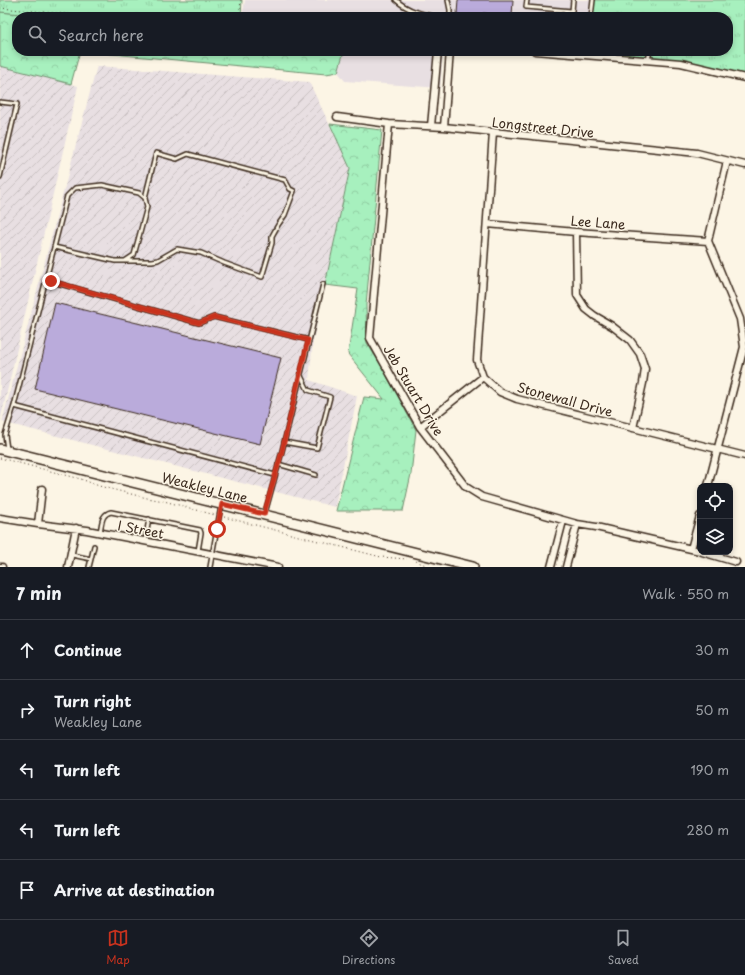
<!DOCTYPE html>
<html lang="en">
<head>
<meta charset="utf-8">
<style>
	:root { --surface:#171b24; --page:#20242c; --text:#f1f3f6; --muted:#9ea1a6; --line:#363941; --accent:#c8321e }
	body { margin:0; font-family:"Playpen Sans",sans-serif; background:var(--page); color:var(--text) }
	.controls { position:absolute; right:12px; bottom:12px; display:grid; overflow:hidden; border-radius:8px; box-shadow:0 2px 6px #0003 }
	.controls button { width:36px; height:36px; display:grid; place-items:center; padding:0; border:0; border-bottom:1px solid var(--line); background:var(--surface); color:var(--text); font:20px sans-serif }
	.stop { position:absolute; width:12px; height:12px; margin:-9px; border:3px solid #c8321e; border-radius:50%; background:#fff }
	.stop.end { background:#c8321e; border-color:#fff; box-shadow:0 1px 4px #0008 }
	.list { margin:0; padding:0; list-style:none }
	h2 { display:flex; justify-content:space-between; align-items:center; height:52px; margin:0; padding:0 16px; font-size:17px }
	h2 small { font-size:13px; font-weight:400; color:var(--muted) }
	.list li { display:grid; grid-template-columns:26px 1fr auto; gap:12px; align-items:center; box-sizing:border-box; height:60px; padding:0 16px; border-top:1px solid var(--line) }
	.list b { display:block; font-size:15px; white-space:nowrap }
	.list p { margin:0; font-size:13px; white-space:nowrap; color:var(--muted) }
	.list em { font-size:13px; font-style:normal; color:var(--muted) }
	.icon { flex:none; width:22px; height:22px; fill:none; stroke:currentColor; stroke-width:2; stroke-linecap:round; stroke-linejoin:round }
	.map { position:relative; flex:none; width:745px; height:567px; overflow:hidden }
	.search { position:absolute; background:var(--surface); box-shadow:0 2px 6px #0003; left:12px; right:12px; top:12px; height:44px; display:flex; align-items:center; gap:10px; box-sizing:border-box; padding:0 14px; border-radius:16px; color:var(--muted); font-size:15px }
	.sheet { height:352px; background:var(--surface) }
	nav { display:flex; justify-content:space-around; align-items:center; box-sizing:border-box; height:56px; border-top:1px solid var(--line); background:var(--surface); font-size:11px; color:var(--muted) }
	nav a { display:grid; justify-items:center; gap:2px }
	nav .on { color:var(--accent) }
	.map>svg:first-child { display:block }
	.built { fill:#e8dfe2 }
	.industrial { fill:url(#industrial-furrows) }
	.forest { fill:url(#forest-crowns); stroke:#718d6e }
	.park { fill:url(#park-tufts); stroke:#718d6e }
	.building { fill:#baabdb; stroke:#3b2a1e }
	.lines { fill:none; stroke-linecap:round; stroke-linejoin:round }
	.lane-casing { stroke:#3b2a1e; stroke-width:6 }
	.street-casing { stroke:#3b2a1e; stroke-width:9 }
	.secondary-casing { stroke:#3b2a1e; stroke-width:12 }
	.path { stroke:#3b2a1e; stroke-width:1; stroke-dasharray:1 3; stroke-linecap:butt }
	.lane { stroke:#fcf5e5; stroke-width:3 }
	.street { stroke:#fcf5e5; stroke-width:6 }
	.secondary { stroke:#fcf5e5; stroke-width:9 }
	.route { stroke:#c8321e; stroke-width:5 }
	.labels { text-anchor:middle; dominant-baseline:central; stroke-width:3; stroke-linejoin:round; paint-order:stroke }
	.street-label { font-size:13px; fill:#3b2a1e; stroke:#fcf5e5 }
</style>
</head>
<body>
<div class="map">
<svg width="745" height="567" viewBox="0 0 745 567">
	<defs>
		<pattern id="industrial-furrows" width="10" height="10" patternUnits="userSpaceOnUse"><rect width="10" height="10" fill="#e8dfe2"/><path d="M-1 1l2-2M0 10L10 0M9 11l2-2" fill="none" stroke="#c8c0c1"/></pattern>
		<pattern id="forest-crowns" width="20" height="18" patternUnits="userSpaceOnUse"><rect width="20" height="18" fill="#a7f0be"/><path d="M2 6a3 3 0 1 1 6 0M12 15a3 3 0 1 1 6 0" fill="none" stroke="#91cea3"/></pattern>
		<pattern id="park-tufts" width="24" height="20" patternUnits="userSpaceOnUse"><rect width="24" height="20" fill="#a7f0be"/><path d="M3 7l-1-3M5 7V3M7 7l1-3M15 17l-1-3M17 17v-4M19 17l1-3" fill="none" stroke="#91cea3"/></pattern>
	</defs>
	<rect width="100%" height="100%" fill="#fcf5e5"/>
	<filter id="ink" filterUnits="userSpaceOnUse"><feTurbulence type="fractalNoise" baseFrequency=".025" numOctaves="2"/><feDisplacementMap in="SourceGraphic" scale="8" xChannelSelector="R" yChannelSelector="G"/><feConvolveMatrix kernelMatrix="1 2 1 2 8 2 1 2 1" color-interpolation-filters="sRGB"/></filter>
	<g filter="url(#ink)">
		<!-- built -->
		<path class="built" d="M245,0h348l-2,17h-325l-2,-2 -22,2z
			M344,51h99l-3,37 -95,-7 -7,-9z"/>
		<!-- industrial -->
		<path class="industrial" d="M0,66l78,20 -78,336z
			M97,66l212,16 41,85 -37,173 -4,40 48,16 -22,111 -333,-85z"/>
		<!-- forest -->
		<path class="forest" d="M0,12l54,5h-37v34h327l-6,21 -12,2 -246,-23 -9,33 -71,-18z
			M330,124l52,6 -16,175 1,38 15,24 34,63 -5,44 -8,37h-67l28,-114 20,2 -36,-45 10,-65 -33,-4 25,-117z"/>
		<!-- park -->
		<path class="park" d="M0,0h242l-1,17h-188l-53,-5z
			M593,0h152v79l-64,-16 -93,-7v-5h140v-34h-137z"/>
		<!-- building -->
		<path class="building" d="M458,0h55l-1,16 -29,-3 -1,4h-7l-18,-3z
			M55,303l226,55 -21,86 -225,-55z"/>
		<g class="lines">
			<defs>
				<path id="lane" d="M396,0c12,11 26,14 42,17
					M448,0l2,10v7
					M527,0l-1,7 46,4 1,-11
					M591,17l2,-17
					M648,60l2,-9
					M0,102l17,2 -17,73
					M125,261h27l6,-1 19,-11 24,4 23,10 38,14 10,-34v-7l6,-11 7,-10 9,-24 -4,-2 -5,-9 -97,-26 -11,5 -21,-6 -11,45
					M46,280l153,43 15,-6 95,23
					M14,406l261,69
					M284,442l33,6 13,-51 -22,-7 -8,-16
					M7,449l-2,-14 9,-29 53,-210 8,-8 27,-3 37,8 6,5 2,9 -13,48 -9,6h-10l-61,-14
					M278,464l38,11
					M265,513l16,-58 42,-171
					M100,532c2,-8 1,-18 11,-20l89,18 1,3 -3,18
					M145,541l4,-22
					M72,555l19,4 -2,8
					M91,559l3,-13
					M210,567l11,-61"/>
				<path id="street" d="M535,51l146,12 64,15
					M337,117l52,7 55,3 253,26 48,12
					M389,124l-19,214 50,89 46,60 16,10 95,27 19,3 104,24
					M431,126l7,-75
					M444,127l6,-76
					M493,133l-16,227 6,17 17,15 17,7 228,57
					M487,224l89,8 132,9
					M576,232l1,63 9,14 9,7 17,10 18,14 10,14 5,15 -2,14 -10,45
					M420,427l63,-50
					M708,486l36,-139 -4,-28 -32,-78 19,-80
					M0,518l38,6 49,6 191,37
					M38,524l4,-35
					M691,549l9,-33
					M702,552l34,10
					M0,567h2
					M68,567l8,-39
					M551,567l12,-46
					M566,567l11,-43"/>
				<path id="secondary" d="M0,449l473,118"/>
			</defs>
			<!-- lane casing -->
			<use href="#lane" class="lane-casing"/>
			<!-- street casing -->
			<use href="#street" class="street-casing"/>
			<!-- secondary casing -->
			<use href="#secondary" class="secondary-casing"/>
			<!-- path -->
			<path class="path" d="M0,8l101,9
				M239,17l2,-17
				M0,458l81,21 18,7 48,12 17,3 51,14
				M224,517l157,40 26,2
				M416,561l14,6"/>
			<!-- lane -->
			<use href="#lane" class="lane"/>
			<!-- street -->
			<use href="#street" class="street"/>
			<!-- secondary -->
			<use href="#secondary" class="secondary"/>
		</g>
	</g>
	<g class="lines" filter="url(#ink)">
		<!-- route -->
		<path class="route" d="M51,281l148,42 15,-6 94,23 -27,115 -17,59 -42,-10 -5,25"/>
	</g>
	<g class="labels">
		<!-- street labels -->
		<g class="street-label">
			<text transform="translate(543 127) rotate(6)">Longstreet Drive</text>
			<text transform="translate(598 222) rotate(4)">Lee Lane</text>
			<text transform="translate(414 390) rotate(59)">Jeb Stuart Drive</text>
			<text transform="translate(565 399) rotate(15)">Stonewall Drive</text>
			<text transform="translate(205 487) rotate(14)">Weakley Lane</text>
			<text transform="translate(141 529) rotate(11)">I Street</text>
		</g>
	</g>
</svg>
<div class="controls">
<button><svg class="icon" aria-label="locate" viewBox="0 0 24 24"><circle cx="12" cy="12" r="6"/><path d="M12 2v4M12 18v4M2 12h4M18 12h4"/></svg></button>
<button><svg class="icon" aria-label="layers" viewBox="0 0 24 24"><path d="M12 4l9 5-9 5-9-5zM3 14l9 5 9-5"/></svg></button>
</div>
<div class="stop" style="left:217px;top:529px"></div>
<div class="stop end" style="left:51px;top:281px"></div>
<div class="search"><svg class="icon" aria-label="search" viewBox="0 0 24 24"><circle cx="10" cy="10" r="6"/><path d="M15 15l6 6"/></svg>Search here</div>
</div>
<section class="sheet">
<h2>7 min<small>Walk · 550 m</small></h2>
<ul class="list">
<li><svg class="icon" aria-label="ahead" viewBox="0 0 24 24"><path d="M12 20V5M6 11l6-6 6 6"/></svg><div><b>Continue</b></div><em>30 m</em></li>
<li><svg class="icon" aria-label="right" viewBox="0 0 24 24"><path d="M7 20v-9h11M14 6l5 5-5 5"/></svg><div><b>Turn right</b><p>Weakley Lane</p></div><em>50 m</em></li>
<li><svg class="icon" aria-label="left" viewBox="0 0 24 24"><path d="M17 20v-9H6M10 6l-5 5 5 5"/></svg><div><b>Turn left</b></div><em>190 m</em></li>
<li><svg class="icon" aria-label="left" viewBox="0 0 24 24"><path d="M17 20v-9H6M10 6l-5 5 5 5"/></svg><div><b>Turn left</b></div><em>280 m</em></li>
<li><svg class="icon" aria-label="arrive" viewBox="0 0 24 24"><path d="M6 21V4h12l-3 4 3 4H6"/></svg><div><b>Arrive at destination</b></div></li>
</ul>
</section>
<nav>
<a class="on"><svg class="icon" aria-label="map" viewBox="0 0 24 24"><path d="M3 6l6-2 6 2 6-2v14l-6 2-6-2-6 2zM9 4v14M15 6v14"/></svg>Map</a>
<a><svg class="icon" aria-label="directions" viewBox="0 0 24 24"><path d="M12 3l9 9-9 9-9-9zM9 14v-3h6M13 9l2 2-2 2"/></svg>Directions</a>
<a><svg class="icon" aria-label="saved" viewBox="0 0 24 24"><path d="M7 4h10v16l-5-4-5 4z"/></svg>Saved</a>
</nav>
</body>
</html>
